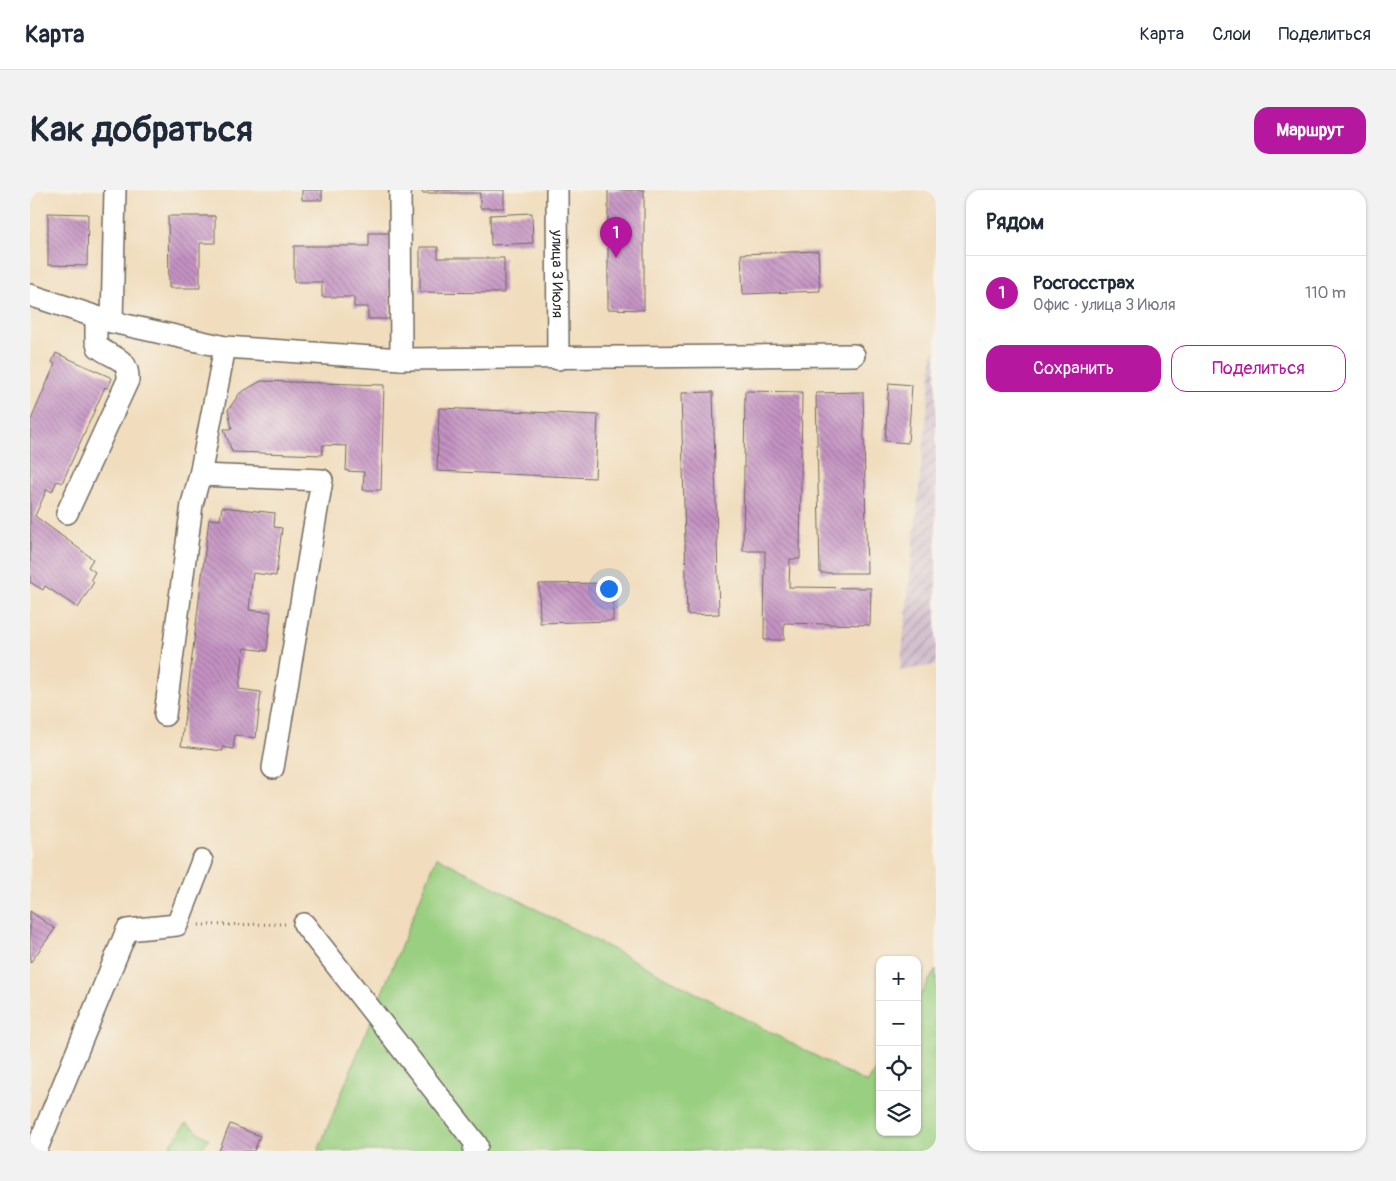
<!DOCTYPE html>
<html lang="ru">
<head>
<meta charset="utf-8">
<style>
	:root { --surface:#fff; --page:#f2f2f3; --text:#1f2937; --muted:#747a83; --line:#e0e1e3; --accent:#b5179e }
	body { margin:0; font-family:Pangolin,sans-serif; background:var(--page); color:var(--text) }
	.controls { position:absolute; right:15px; bottom:15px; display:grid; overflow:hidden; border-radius:10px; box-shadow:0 1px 4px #0004 }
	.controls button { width:45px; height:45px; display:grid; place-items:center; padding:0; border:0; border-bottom:1px solid var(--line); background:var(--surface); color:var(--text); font:25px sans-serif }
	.you { position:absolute; left:578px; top:398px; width:18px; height:18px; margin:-12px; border:4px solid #fff; border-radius:50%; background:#1a73e8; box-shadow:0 0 0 8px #1a73e833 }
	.badge { display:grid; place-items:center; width:32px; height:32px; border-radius:50%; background:var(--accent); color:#fff; font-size:16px; font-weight:700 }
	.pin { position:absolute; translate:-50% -41px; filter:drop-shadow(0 1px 2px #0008) }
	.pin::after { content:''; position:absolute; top:26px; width:18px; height:15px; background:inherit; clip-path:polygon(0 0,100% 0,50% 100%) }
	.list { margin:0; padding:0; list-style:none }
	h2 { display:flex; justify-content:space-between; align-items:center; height:65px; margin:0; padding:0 20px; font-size:21px }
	h2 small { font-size:16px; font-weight:400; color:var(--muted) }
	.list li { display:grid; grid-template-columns:32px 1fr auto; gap:15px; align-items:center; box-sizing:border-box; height:75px; padding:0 20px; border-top:1px solid var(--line) }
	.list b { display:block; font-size:19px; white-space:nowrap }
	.list p { margin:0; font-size:16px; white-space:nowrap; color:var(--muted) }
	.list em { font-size:16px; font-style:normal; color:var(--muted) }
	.actions { display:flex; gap:10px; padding:15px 20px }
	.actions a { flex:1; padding:11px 0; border:1px solid var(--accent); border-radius:15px; text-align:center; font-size:18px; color:var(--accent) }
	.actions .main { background:var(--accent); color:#fff }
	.icon { flex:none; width:28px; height:28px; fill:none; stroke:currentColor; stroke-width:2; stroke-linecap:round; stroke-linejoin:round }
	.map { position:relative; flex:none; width:906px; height:961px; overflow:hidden; border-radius:15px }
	header { display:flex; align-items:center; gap:30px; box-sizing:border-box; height:70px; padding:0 25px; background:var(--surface); border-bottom:1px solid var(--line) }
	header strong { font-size:24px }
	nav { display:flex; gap:28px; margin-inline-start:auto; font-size:18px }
	.intro { display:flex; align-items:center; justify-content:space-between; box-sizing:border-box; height:120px; padding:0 30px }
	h1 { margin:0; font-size:35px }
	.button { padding:12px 22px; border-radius:15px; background:var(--accent); color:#fff; font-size:18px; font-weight:700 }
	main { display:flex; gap:30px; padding:0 30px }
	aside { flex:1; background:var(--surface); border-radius:15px; box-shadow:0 1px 4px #0004 }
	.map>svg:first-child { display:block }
	.industrial { fill:url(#industrial-furrows) }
	.park { fill:url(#park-tufts); stroke:#627d56 }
	.garden { fill:#99cf80; stroke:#627d56 }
	.building { fill:url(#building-back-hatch) }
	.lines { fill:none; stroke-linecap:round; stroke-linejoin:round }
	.minor-casing { stroke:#70695e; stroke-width:24 }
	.path { stroke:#70695e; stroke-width:3; stroke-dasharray:1 4; stroke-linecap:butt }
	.minor { stroke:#fff; stroke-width:21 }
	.labels { text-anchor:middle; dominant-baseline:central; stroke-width:4; stroke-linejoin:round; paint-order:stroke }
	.street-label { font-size:15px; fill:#2b2b2b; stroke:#f7f3e8 }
</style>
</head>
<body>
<header>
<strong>Карта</strong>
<nav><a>Карта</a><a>Слои</a><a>Поделиться</a></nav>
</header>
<div class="intro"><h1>Как добраться</h1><a class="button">Маршрут</a></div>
<main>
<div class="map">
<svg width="906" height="961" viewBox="0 0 906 961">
	<defs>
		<pattern id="industrial-furrows" width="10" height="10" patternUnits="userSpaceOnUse" patternTransform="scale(1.25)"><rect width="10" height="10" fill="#d1bdcc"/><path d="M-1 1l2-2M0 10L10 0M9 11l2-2" fill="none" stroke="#aa9aa6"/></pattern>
		<pattern id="park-tufts" width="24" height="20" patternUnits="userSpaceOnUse" patternTransform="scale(1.25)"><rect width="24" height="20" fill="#99cf80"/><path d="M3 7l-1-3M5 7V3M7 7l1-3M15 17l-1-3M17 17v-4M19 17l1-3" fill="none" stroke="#84b26f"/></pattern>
		<pattern id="building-back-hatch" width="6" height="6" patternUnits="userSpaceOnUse" patternTransform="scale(1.25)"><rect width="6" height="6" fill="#c492c3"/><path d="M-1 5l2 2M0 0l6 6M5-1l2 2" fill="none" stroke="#9f779f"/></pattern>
	</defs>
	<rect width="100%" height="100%" fill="#f7f3e8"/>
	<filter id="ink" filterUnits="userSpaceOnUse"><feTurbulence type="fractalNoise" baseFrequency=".02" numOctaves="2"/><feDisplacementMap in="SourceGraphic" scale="10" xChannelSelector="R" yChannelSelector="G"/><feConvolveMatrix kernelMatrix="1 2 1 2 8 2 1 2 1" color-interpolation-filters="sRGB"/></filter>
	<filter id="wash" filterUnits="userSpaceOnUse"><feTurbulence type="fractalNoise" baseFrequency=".0096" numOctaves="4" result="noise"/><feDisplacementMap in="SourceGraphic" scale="20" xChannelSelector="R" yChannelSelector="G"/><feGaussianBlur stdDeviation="1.12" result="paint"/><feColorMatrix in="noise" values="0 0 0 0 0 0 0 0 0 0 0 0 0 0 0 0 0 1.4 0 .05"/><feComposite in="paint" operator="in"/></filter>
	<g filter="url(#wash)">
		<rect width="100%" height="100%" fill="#f1ddbd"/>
		<!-- industrial -->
		<path class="industrial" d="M906,160v315l-36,6 33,-317z"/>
		<!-- park -->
		<path class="park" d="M156,933l23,16 -9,12h-34z"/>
		<!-- garden -->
		<path class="garden" d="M407,667l430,226 13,-20v69h37v-132l19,-31v182h-618z"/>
		<g id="blocks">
			<!-- building -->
			<path class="building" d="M272,0h20v10h-20z
				M392,0h82v18h-24v-15h-58z
				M578,0h36v120l-36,-1z
				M18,23l40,1 -1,52 -39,-1z
				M502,23l1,30 -42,2 -1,-30z
				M138,26h47v27h-15v45h-31z
				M339,43h21v86h-22v-12h-14v-10h-32v-15h-28v-36h75z
				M390,57h18v11h66v35l-84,-1z
				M788,61l2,40 -77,3 -2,-40z
				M26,163l56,25 -4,10 -3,-1 -43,96 -5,-2 -5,11 -5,-3 -12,27 58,43 -5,8 7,5 -4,7 3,3 -16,26 -33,-22 -2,4 -13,-8v-160l25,-58 -3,-2z
				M231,191l123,4 -3,105h-18l1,-18 -18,-1 1,-25 -24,-1 -1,10 -90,-3 -8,-23h8l-4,-19 12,-17z
				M859,193l23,2 -4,58 -23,-2z
				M715,201l57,1 -2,167h-10l-1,28 82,1 -1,37 -86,-2v17h-20l1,-89h-22z
				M683,202l6,222 -32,1 -6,-222z
				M833,202l4,181h-47l-4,-180z
				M409,218l159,7 -3,63 -158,-7z
				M192,317l53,6 -1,14 8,1 -6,48 -23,-3 -4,37 22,2 -4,39 -23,-3 -5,41 22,3 -5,46 -21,-3 -2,14 -10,-2v4l-42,-5 28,-227 11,1z
				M583,393v38l-73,2 -1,-39z
				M0,721l25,18 -25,34z
				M200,934l30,12 -6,15h-35z"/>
		</g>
	</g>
	<g filter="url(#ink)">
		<use href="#blocks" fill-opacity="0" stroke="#70695e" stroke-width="1"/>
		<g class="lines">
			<defs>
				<g id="minor">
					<path d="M370,0l1,169"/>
					<path id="s1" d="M527,0l1,169"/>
					<path d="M0,105l82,27 113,25 176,12 453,-4"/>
					<path d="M82,132l3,-132"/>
					<path d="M170,285l122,5 -49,288"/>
					<path d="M37,323l61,-133c1,-23 -15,-21 -30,-33l-2,-7v-23"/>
					<path d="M135,525l27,-211 8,-29 25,-128"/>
					<path d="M274,734l173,221 -3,6"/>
					<path d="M6,961l91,-221 50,-5 25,-64"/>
				</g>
			</defs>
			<!-- minor casing -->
			<use href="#minor" class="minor-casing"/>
			<!-- path -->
			<path class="path" d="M169,735l86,-1"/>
			<!-- minor -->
			<use href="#minor" class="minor"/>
		</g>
	</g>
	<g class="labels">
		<!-- street labels -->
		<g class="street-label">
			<text stroke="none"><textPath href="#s1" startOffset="84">улица 3 Июля</textPath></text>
		</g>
	</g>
</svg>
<div class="controls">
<button>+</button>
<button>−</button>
<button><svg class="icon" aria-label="locate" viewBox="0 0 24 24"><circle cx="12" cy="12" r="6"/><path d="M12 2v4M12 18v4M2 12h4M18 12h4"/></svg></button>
<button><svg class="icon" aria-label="layers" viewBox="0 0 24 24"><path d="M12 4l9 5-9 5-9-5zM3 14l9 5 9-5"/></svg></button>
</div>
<div class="you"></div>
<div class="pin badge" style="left:586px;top:68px">1</div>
</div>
<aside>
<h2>Рядом<small></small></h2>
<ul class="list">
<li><span class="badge">1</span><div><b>Росгосстрах</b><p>Офис · улица 3 Июля</p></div><em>110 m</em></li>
</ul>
<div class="actions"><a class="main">Сохранить</a><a>Поделиться</a></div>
</aside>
</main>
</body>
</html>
